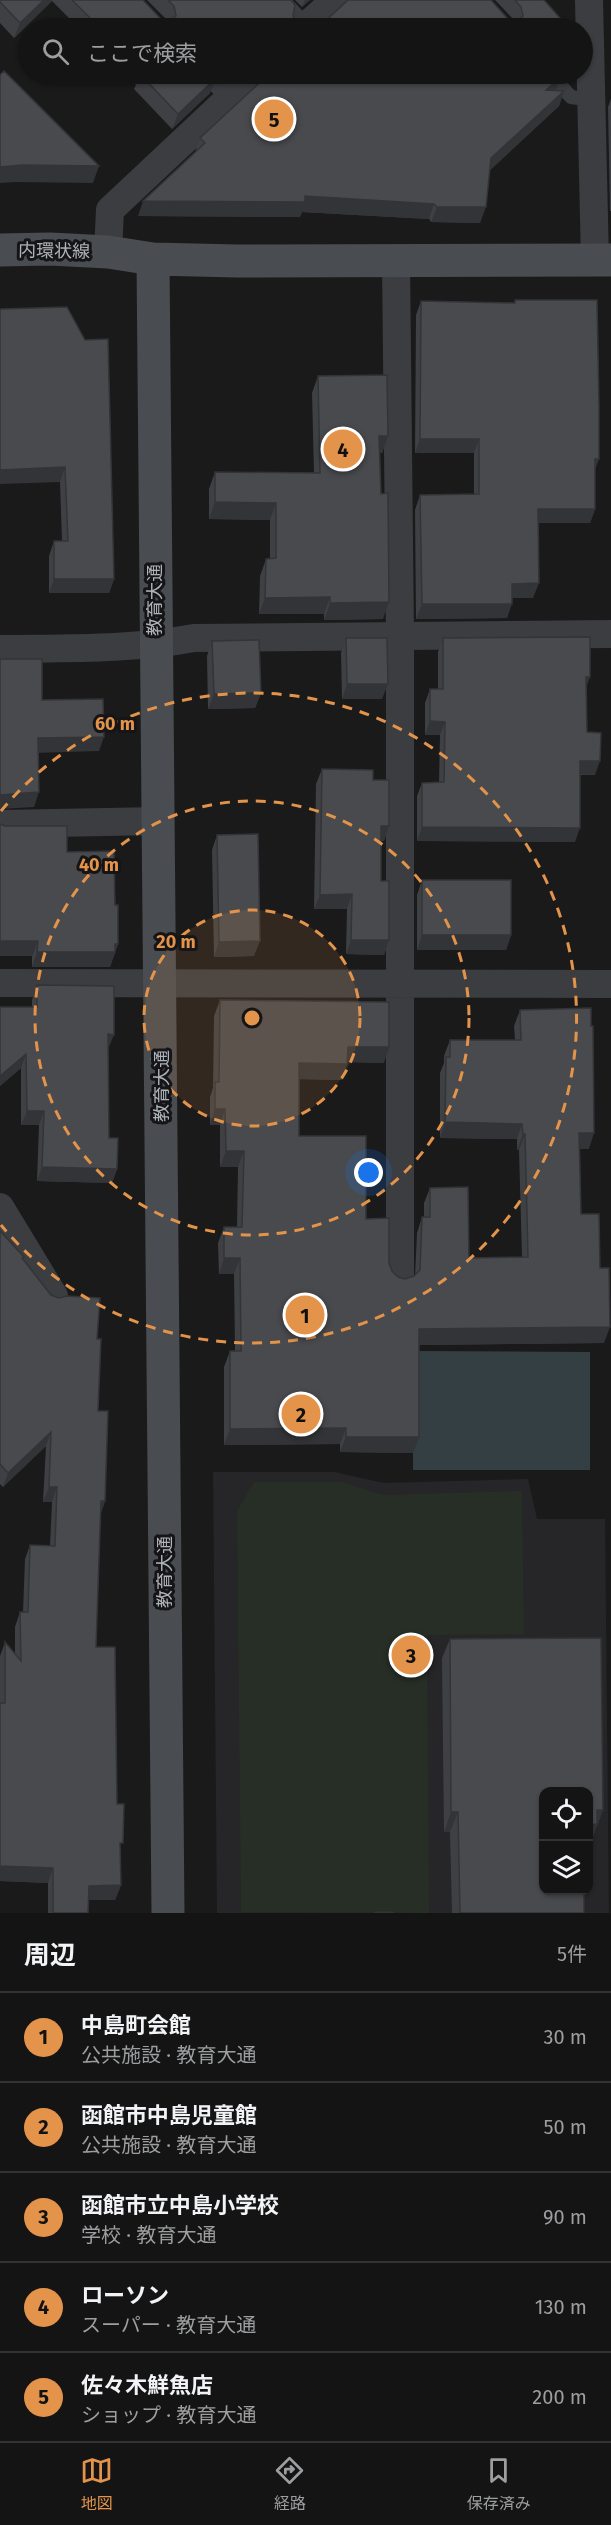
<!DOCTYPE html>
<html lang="ja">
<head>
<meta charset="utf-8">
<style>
	:root { --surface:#141414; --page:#1d1d1d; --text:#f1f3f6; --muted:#9d9ea0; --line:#333334; --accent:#e3944a }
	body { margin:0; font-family:"Fira Sans","Noto Sans JP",sans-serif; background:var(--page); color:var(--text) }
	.controls { position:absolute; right:18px; bottom:18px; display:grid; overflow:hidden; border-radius:12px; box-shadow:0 2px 4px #0004 }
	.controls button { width:54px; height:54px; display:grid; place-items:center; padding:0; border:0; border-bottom:2px solid var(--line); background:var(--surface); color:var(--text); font:30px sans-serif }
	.you { position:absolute; left:369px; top:1173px; width:21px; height:21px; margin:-15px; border:4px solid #fff; border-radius:50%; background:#1a73e8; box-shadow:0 0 0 9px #1a73e833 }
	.badge { display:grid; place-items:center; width:39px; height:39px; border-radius:50%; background:var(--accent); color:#111; font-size:20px; font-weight:700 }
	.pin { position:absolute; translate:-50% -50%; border:3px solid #fff; box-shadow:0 2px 6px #0006 }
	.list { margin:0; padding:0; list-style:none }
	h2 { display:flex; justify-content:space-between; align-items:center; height:78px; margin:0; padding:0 24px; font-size:26px }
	h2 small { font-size:20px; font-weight:400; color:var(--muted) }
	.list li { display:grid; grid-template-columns:39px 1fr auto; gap:18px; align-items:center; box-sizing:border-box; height:90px; padding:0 24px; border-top:2px solid var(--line) }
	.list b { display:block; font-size:22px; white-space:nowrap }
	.list p { margin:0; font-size:20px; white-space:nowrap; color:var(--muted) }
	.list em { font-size:20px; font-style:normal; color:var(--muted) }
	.icon { flex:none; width:33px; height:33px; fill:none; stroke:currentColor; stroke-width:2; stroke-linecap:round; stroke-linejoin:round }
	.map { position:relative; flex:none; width:611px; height:1913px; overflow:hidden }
	.search { position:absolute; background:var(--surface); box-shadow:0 2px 4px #0004; left:18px; right:18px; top:18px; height:66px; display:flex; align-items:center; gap:15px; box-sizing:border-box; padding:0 21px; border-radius:33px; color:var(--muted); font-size:22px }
	.sheet { height:528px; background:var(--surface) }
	nav { display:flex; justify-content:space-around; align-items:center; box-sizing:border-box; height:84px; border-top:2px solid var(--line); background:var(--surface); font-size:16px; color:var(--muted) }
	nav a { display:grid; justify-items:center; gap:3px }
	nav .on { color:var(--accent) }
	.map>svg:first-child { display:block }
	.built { fill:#262628; fill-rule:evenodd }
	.green { fill:#262e26 }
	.water { fill:#343f44 }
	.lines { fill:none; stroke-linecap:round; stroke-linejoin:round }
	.lane { stroke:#3b3d40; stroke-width:14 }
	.street { stroke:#3b3d40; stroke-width:28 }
	.secondary { stroke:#494c50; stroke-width:33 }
	.wall { fill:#3f4043 }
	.shaded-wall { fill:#333437 }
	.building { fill:#494a4e; stroke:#333437; stroke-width:1.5 }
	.ring { fill:none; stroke:#e3944a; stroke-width:3; stroke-dasharray:10 8 }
	.labels { text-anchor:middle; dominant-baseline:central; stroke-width:6; stroke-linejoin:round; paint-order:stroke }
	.street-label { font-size:18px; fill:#adb3ba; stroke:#151517 }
	.centre { fill:#e3944a; stroke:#151517; stroke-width:3 }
	.ring-label { font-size:18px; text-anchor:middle; font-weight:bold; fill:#e3944a; stroke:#151517; stroke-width:6; stroke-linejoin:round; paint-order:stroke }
</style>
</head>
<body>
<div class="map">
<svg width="611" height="1913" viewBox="0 0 611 1913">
	<rect width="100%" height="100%" fill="#1a1a1b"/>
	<!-- built -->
	<path class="built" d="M213,1472h121l50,11 144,-4 9,40h68l4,394h-392zM544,1792h44v98h-44z"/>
	<!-- green -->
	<path class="green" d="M254,1482h88l40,13 140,-4 2,143 -97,1 2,278 -188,-1 -4,-401z"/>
	<!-- water -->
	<path class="water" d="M413,1351l177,1v118h-177z"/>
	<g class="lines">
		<!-- lane -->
		<path class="lane" d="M283,0l24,26
			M204,74l24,25
			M550,74l21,23 21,3"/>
		<!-- street -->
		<path class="street" d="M589,0l6,261
			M304,28l31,-28
			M108,252l2,-42 145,-136
			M396,261l4,375v642
			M0,649c65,-1 130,1 194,-11l417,-4
			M0,824l159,-3
			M0,983l611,1
			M0,1207l54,89"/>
		<!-- secondary -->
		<path class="secondary" d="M0,250l50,-1 58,3 45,7 84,2 374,-1
			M153,259l15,1654"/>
	</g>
	<!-- wall -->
	<path class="wall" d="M0,0h143l18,19 7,2 -21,-21h144l2,16 4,7 8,5h3h-229l-27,-27 -38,37 -14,-15z
		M295,0h15l-8,7z
		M495,0h49l25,28h-255l194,-9 7,2z
		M124,74h88l-2,19 -38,36 -38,-40 2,-4z
		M215,74h17l-9,7z
		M561,74h14l-1,2 -6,5z
		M560,77l-4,14h8l-5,15 -69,64 -10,53 -49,-1 -2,-3 -127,-7 -2,5 -162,-1 57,-64 5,-14z
		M611,99v112h-1l-2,-104z
		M515,300l84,159 -4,10v40l-5,14h-52l-5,75h-21l-5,20 -91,1 -1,-109 5,-15h54v-42h-59l1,-138 5,-14 94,2z
		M0,309l114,270 -5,14h-60v-37l5,-15h8l-2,-59z
		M318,376l70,60 -6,17h-2l3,166 -59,1v-6h-65l1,-38 6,-17h4v-39l-61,-1v-30l6,-17 99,1 -2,-80z
		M346,638l36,61h-40l-1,-46z
		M443,638l143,49 1,45 8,43h-15l-5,67 -158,-1v-45l5,-13 17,-1 1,-47h-15v-32l5,-14h8v-37z
		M212,641l49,52 -6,15 -47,1 -1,-53z
		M322,769l51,11 16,46 -5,15h-3v40l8,59 -5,15 -38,-1 1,-45h-33l2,-125z
		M217,835l37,121 -40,1 -2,-107z
		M67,852l48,53 3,39 -8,23h-78v-11z
		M422,880l89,55 -5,15h-89v-55z
		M37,985l71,64 1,89 8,31 -5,14 -75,-2 2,-56h-18v-57l-21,18v-79h32v-7z
		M220,1000l164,63 -37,-1 -5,18 -43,-1v57l67,83 23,44 3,8 6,6 7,2 10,-3 2,-43 5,-16h2v-14l6,-15 39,70 53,-1 -3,-107h-2v-11l-77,-1v-65l4,-10v-7l6,-16h65l-1,-14 6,-16 69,139h-9l1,65 19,54 4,75 -185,2v92l-6,16 -73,-1v-8l-116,1v-78l6,-16h5l-1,-77h-15l-1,-31 6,-16h13l1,-60h-18v-42h-10v-28l3,-9 1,-72z
		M0,1231l51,64 46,44 1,72 7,90 -5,14 -4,132 21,157 3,48 1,33 -6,15h-26l-1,13h-40v-30l-48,-2v-225l5,-14 10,12v-27l5,-15h3l2,-53 5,-14 20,1 2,-44h-9l3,-56 -43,41 -3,-3z
		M450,1639l153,171 -13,34 -47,-53 41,122h-132l-2,-81h-6l-2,-174z"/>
	<!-- shaded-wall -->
	<path class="shaded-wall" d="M44,0h9l-39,38 6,-15z
		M305,0h5l-8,7z
		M226,74h6l-9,7z
		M571,74h4l-1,2 -6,5z
		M560,77l-5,16 -9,-3z
		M216,78l-6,15 -38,36 6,-15z
		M564,91l-5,15 -73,68 5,-16z
		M22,165l77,1 -6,17 -77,-1 -16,1v-16z
		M305,196l129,8 -5,15 -127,-7 -2,5 -162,-1 5,-15z
		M437,207h49l-6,16 -49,-1z
		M379,436h9l-6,17h-9z
		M420,439h59l-5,14h-59z
		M595,459h4l-6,14z
		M65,467l-5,15 -60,2v-14z
		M215,502l61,1 -6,17 -61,-1z
		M538,509h57l-5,14h-57z
		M54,579h60l-5,14h-60z
		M539,583l-6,15h-26l5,-14z
		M330,597l-6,17h-65l6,-16z
		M389,602l-6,17 -59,1 6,-17z
		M422,604h90l-5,14 -91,1z
		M586,677h4l-5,14z
		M347,684h41l-6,15h-40z
		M261,693l-6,15 -47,1 6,-15z
		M430,721l15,1 -5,13h-15z
		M104,737l-5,14 -66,2 5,-15z
		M580,761h20l-5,14 -20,-1z
		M39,792l-5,15 -34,2v-14z
		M381,826h8l-5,15h-9z
		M422,827l158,1 -5,14 -158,-1z
		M352,894l-5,15h-33l6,-14z
		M422,935h89l-5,15h-89z
		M351,940h38l-5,15 -38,-1z
		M0,941h38l-6,15h-32z
		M260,941l-6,15 -40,1 5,-15z
		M118,944l-8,23h-78l5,-15z
		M108,1034l6,1 -6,14z
		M348,1047h41l-5,16 -42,-1z
		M26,1054l-5,14 -21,18v-10z
		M299,1063l48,1 -5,16 -49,-1z
		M215,1109h10l-5,16h-10z
		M27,1111h17l-5,14h-18z
		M445,1122l77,2 -5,15 -77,-1z
		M579,1133h15l-5,16h-15z
		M523,1134h2l-6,16h-2z
		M226,1151h18l-6,16h-18z
		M42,1167l75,2 -5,14 -75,-2z
		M224,1258h16l-6,16h-15z
		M610,1327l-6,16 -191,2 6,-16z
		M346,1428l-6,16 -116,1 6,-16z
		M51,1432l-5,14 -43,41 5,-14z
		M346,1437h73l-6,16 -73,-1z
		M49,1487h8l-5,15h-9z
		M101,1501h4l-5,15z
		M597,1810h6l-13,34h-2v-19z
		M451,1812h7l-8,20h-6z
		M0,1866l53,2 -5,15 -48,-2z
		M121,1885l-6,15h-31l5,-14z"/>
	<!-- building -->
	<path class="building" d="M0,0h44l-24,23 -20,-21z
		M72,0h71l18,19 8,2 7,-5 -2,-10 -6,-6h123l4,5 -2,11 4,7 8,5h3h-208z
		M348,0h143l17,19 8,2 7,-5 -2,-9 -6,-7h29l25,28h-255l7,-3z
		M4,71l95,95 -77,-1 -22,2v-92z
		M140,74h72l4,4 -38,36z
		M269,74h288l3,3 -14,13 18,1 -73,67 -5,49h-49l-3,-3 -129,-8v6l-162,-1 62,-58 -5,-5z
		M515,300h82l2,104v55h-4v50h-57l1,74 -27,1v20h-90l-2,-109 59,-1v-55h-59l1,-138 94,2z
		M67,307l18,33 23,-1 6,240h-60v-38h14l-3,-74 -65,3v-161z
		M387,375l1,61h-9l2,58 7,-1 1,109 -59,1v-6l-65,1 1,-39 10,-1v-55l-61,-1v-30l105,1 -2,-97z
		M590,637v40h-4l1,55 14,1 -1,28h-20v67l-158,-1v-44l22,-1 1,-60 -15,-1v-32h13v-51z
		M346,638h41l1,46h-41z
		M259,640l2,53 -47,1 -2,-53z
		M0,659h42v41l61,-1 1,38 -66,1 1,54 -39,3z
		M322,769l51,1v10h16v46h-8v55h8v59h-38l1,-46 -32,1z
		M0,824l5,2h62v26l47,-1 1,54h3v39h-3v8h-78l1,-11h-38z
		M258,834l2,107 -41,1 -2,-107z
		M422,880h89v55h-89z
		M37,985l77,1v49l-6,-1 1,104h9l-1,31 -75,-2 2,-56h-17l-1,-57 -26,22v-69h37z
		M220,1000l169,2v45h-41l-1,17 -48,-1v73h67v83l23,-1v45l3,8 6,6 7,2 9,-3 6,-6 2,-53h8v-29l38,-1 1,71 59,-1 -3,-123h-2l-1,-10 -77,-2 1,-65h4v-17h71l-1,-30 71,-2v18h2l1,107h-15l2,81h18l1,54h9l1,59 -191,2v108h-73v-9l-116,1v-78h11l-1,-93h-16v-31h18l2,-76h-18l-1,-42h-10v-27h4z
		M0,1231l24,26 -2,1 29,37 8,3 8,-2 33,2 -3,41h4l-3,72h10l-3,90h-4l-5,146h19l2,157h7l-1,39h-3l1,42 -32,1 -1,27h-35v-45l-53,-2v-163h5v-61l16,19 -1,-49h8l2,-67 25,1 2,-59h-8l2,-55 -43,41 -8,-9z
		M601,1638l2,172h-6v14l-9,1v-34h-45v99h41v23h-124l-2,-101h-7l-1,-173z
		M378,1912h12l4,1h-20z"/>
	<!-- distance rings -->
	<circle cx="252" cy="1018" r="108" fill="#e3944a" fill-opacity=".12"/>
	<g class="ring">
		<circle cx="252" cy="1018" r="108"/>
		<circle cx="252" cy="1018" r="217"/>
		<path d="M1 811A325 325 0 1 1 1 1225"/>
	</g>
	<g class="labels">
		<!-- street labels -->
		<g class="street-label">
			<text transform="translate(54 251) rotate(1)">内環状線</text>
			<text transform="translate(155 600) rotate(-90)">教育大通</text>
			<text transform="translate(162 1086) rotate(-90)">教育大通</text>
			<text transform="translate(165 1572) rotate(-90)">教育大通</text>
		</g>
	</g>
	<circle cx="252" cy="1018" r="9" class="centre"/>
	<g class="ring-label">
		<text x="115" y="730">60 m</text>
		<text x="99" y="871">40 m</text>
		<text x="176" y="948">20 m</text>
	</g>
</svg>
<div class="controls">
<button><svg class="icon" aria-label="locate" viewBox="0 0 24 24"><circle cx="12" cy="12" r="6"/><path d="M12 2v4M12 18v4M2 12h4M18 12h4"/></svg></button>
<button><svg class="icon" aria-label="layers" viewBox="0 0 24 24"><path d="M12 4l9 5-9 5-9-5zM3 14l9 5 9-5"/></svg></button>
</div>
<div class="you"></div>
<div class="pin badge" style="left:305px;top:1315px">1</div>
<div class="pin badge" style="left:301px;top:1414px">2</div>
<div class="pin badge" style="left:411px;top:1655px">3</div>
<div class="pin badge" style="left:343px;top:449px">4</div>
<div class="pin badge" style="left:274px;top:119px">5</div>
<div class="search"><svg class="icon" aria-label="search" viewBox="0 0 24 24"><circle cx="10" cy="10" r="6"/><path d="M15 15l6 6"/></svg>ここで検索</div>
</div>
<section class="sheet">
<h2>周辺<small>5件</small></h2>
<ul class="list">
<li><span class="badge">1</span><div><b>中島町会館</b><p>公共施設 · 教育大通</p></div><em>30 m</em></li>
<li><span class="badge">2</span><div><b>函館市中島児童館</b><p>公共施設 · 教育大通</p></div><em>50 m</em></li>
<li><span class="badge">3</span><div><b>函館市立中島小学校</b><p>学校 · 教育大通</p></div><em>90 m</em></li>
<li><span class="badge">4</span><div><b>ローソン</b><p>スーパー · 教育大通</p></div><em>130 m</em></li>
<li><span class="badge">5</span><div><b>佐々木鮮魚店</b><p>ショップ · 教育大通</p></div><em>200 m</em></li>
</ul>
</section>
<nav>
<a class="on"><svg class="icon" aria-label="map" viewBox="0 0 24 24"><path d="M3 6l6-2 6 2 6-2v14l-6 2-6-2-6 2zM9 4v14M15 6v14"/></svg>地図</a>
<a><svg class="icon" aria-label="directions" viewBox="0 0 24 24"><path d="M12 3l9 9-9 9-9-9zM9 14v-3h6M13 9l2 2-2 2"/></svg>経路</a>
<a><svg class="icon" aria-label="saved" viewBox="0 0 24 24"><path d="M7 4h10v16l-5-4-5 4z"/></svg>保存済み</a>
</nav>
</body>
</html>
